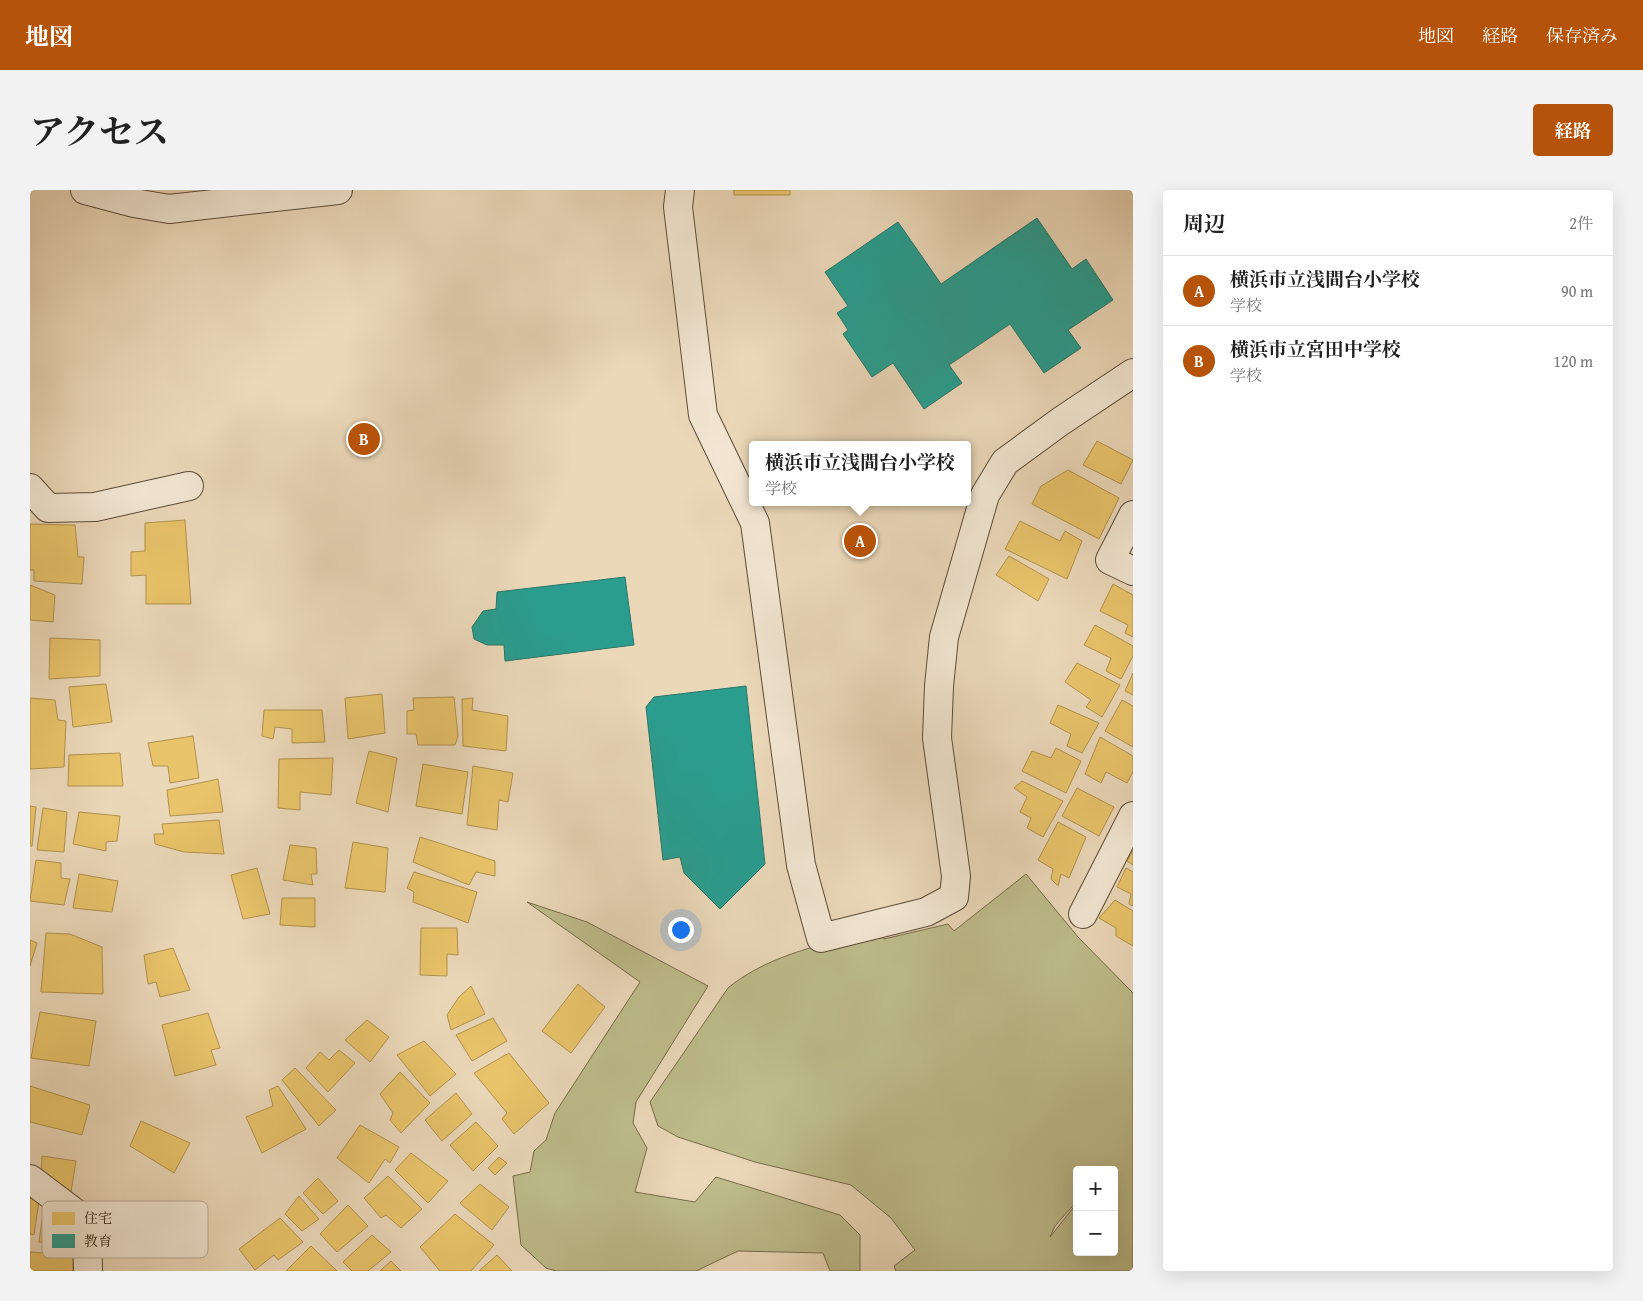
<!DOCTYPE html>
<html lang="ja">
<head>
<meta charset="utf-8">
<style>
	:root { --surface:#fff; --page:#f2f2f2; --text:#222; --muted:#767676; --line:#e0e0e0; --accent:#b45309 }
	body { margin:0; font-family:"Gentium Book Plus","Noto Serif JP",serif; background:var(--page); color:var(--text) }
	.controls { position:absolute; right:15px; bottom:15px; display:grid; overflow:hidden; border-radius:5px; box-shadow:0 5px 20px #0002 }
	.controls button { width:45px; height:45px; display:grid; place-items:center; padding:0; border:0; border-bottom:1px solid var(--line); background:var(--surface); color:var(--text); font:25px sans-serif }
	.you { position:absolute; left:650px; top:739px; width:18px; height:18px; margin:-12px; border:4px solid #fff; border-radius:50%; background:#1a73e8; box-shadow:0 0 0 8px #1a73e833 }
	.badge { display:grid; place-items:center; width:32px; height:32px; border-radius:50%; background:var(--accent); color:#fff; font-size:16px; font-weight:700 }
	.pin { position:absolute; translate:-50% -50%; border:2px solid #fff; box-shadow:0 1px 5px #0006 }
	.popup { position:absolute; left:719px; top:251px; width:222px; height:65px; box-sizing:border-box; display:grid; place-content:center; border-radius:5px; background:var(--surface); filter:drop-shadow(0 1px 4px #0005); font-size:16px; white-space:nowrap; color:var(--muted) }
	.popup b { font-size:19px; color:var(--text) }
	.popup::after { content:''; position:absolute; left:50%; top:100%; margin-left:-10px; border:10px solid transparent; border-top-color:var(--surface) }
	.list { margin:0; padding:0; list-style:none }
	h2 { display:flex; justify-content:space-between; align-items:center; height:65px; margin:0; padding:0 20px; font-size:21px }
	h2 small { font-size:16px; font-weight:400; color:var(--muted) }
	.list li { display:grid; grid-template-columns:32px 1fr auto; gap:15px; align-items:center; box-sizing:border-box; height:70px; padding:0 20px; border-top:1px solid var(--line) }
	.list b { display:block; font-size:19px; white-space:nowrap }
	.list p { margin:0; font-size:16px; white-space:nowrap; color:var(--muted) }
	.list em { font-size:16px; font-style:normal; color:var(--muted) }
	.map { position:relative; flex:none; width:1103px; height:1081px; overflow:hidden; border-radius:5px }
	header { display:flex; align-items:center; gap:30px; box-sizing:border-box; height:70px; padding:0 25px; background:var(--accent); color:#fff }
	header strong { font-size:24px }
	nav { display:flex; gap:28px; margin-inline-start:auto; font-size:18px }
	.intro { display:flex; align-items:center; justify-content:space-between; box-sizing:border-box; height:120px; padding:0 30px }
	h1 { margin:0; font-size:35px }
	.button { padding:12px 22px; border-radius:5px; background:var(--accent); color:#fff; font-size:18px; font-weight:700 }
	main { display:flex; gap:30px; padding:0 30px }
	aside { flex:1; background:var(--surface); border-radius:5px; box-shadow:0 5px 20px #0002 }
	.map>svg:first-child { display:block }
	.green { fill:#bebc8b; stroke:#766c4c; fill-rule:evenodd }
	.homes { fill:#e9c46a; stroke:#b1924e }
	.schools { fill:#2a9d8f; stroke:#2b7668 }
	.lines { fill:none; stroke-linecap:round; stroke-linejoin:round }
	.minor-casing { stroke:#5c4b38; stroke-width:30 }
	.minor { stroke:#f2e6d2; stroke-width:28 }
	.key { fill:#f2e6d2; stroke:#b7a997; stroke-width:1 }
	.key-label { font-size:14px; fill:#2d1c0d }
</style>
</head>
<body>
<header>
<strong>地図</strong>
<nav><a>地図</a><a>経路</a><a>保存済み</a></nav>
</header>
<div class="intro"><h1>アクセス</h1><a class="button">経路</a></div>
<main>
<div class="map">
<svg width="1103" height="1081" viewBox="0 0 1103 1081">
	<rect width="100%" height="100%" fill="#ebd8b9"/>
	<filter id="stains"><feTurbulence type="fractalNoise" baseFrequency=".004" numOctaves="4"/><feColorMatrix values="0 0 0 0 .2 0 0 0 0 .09 0 0 0 0 .02 0 0 0 .5 -.17"/></filter>
	<radialGradient id="worn" r=".72"><stop offset=".6" stop-color="#630" stop-opacity="0"/><stop offset="1" stop-color="#630" stop-opacity=".3"/></radialGradient>
	<!-- green -->
	<path class="green" d="M996,684l52,63 55,56v278h-237l-2,-5 21,-16 -24,-32 -40,-33 -96,-23 -77,-25 -20,-11 -8,-24 78,-114c42,-35 103,-45 154,-60l2,11 64,-15 6,7zM1047,980h37v82h-37v-49l-27,34 5,-11 22,-25z
		M497,712l60,20 121,64 -72,116 -3,21 14,25 -12,44 60,10 21,-25 124,38 20,20v36h-30l-7,-18 -85,-2 -42,20h-140l-10,-3 -25,-23 -8,-69 17,-4 4,-21 12,-11 9,-27 85,-131z"/>
	<!-- homes -->
	<path class="homes" d="M704,0h56v5h-56z
		M1067,251l36,19 -12,24 -38,-19z
		M1038,280l51,28 -20,41 -67,-35 9,-18z
		M155,330l6,84h-45v-29l-15,1v-24l14,-1v-28z
		M990,331l40,20 5,-10 17,10 -15,38 -62,-30z
		M0,334l45,1 3,32h6l-2,27 -48,-3v-11h-4z
		M979,366l40,23 -11,22 -42,-26z
		M1083,394l20,11v42l-8,-4 3,-8 -28,-14z
		M0,395l25,10 -2,27 -23,-2z
		M1065,435l38,21v10l-12,23 -15,-8 5,-13 -27,-13z
		M20,448l50,2v36l-51,3z
		M1047,473l43,22 -18,32 -16,-10 5,-7 -26,-18z
		M1103,483v22l-8,-4z
		M76,494l6,38 -39,5 -4,-40z
		M352,504l3,39 -37,6 -3,-41z
		M424,507l4,39 -3,9h-37l-2,-11h-9v-23l7,-1 -1,-12z
		M0,508l25,2 3,20 8,1 -2,46 -34,2z
		M443,508l-1,12 36,6 -2,35 -43,-5 -1,-47z
		M1092,510l11,6v41l-28,-16z
		M1028,515l41,18 -17,30 -15,-7 4,-12 -21,-11z
		M234,520h58l3,32 -33,1v-14l-17,-2 -2,12 -11,-3z
		M163,546l6,42 -29,5 -2,-17h-15l-5,-23z
		M1070,547l33,19v16l-6,11 -21,-11 -5,11 -16,-9z
		M1026,558l25,13 -15,32 -44,-22 10,-20 19,7z
		M339,561l28,7 -9,54 -32,-9z
		M90,563l3,33h-55l1,-31z
		M303,568l-2,37 -31,-3v18l-22,-2 1,-49z
		M393,574l45,8 -6,42 -46,-8z
		M443,576l40,7 -5,29 -9,-2 -2,30 -30,-5z
		M188,589l5,33 -53,4 -3,-26z
		M992,591l41,20 -20,36 -16,-9 4,-10 -11,-6 7,-15 -13,-9z
		M1047,598l37,19 -15,29 -37,-20z
		M0,616l6,1 -4,39h-2z
		M13,618l24,4 -3,40 -27,-2z
		M49,622l41,4 -3,25 -11,1v9l-33,-7z
		M189,630l5,34 -40,-2 -29,-8 -1,-10h10l-2,-10z
		M1028,632l28,15 -17,41 -8,-4 -3,12 -7,-7 2,-10 -15,-9z
		M390,647l75,24v15l-19,-4 -7,13 -56,-23z
		M323,652l35,6 -3,44 -40,-4z
		M260,655l26,3 1,26h-6l2,11 -30,-5z
		M1103,660v15l-6,-4z
		M6,670l25,3v15l9,1 -6,26 -34,-4z
		M227,678l13,46 -27,5 -12,-44z
		M1096,678l7,4v34l-4,-2 2,-10 -14,-7z
		M384,682l63,20 -9,31 -55,-21 1,-10 -7,-4z
		M49,684l39,7 -6,31 -39,-4z
		M252,708h33v29l-35,-2z
		M1085,710l18,11v35l-17,-10v-8l-17,-10z
		M391,738h36l1,27 -11,-1v22l-27,-1z
		M16,743l24,1 32,13 1,47 -62,-2z
		M0,750l7,3 -7,23z
		M143,758l17,42 -30,7 -4,-15 -8,2 -4,-29z
		M548,794l27,23 -34,46 -29,-22z
		M441,796l14,28 -34,16 -4,-15 12,-18z
		M10,822l56,9 -7,45 -58,-8z
		M178,823l12,35 -9,2 5,15 -41,11 -13,-51z
		M463,828l14,23 -35,20 -16,-26z
		M337,830l22,17 -19,25 -25,-22z
		M394,851l32,33 -26,22 -33,-41z
		M309,860l16,13 -27,29 -22,-24 14,-16 9,8z
		M479,863l40,50 -35,31 -12,-15 5,-6 -33,-40z
		M265,878l41,42 -17,16 -37,-46z
		M370,882l30,31 -29,30 -11,-13 3,-7 -13,-19z
		M0,896l60,19 -8,30 -52,-13z
		M248,896l28,43 -44,24 -16,-36 27,-11 -4,-16z
		M426,903l16,21 -30,27 -17,-21z
		M111,931l49,22 -16,30 -44,-27z
		M446,932l22,24 -25,25 -23,-26z
		M330,935l39,22 -9,16 -5,-4 -16,24 -32,-25z
		M381,963l37,28 -20,22 -33,-33z
		M12,966l34,5 -5,31 -30,-15z
		M469,967l8,6 -12,12 -7,-7z
		M358,986l34,33 -21,19 -15,-13 -5,3 -17,-20z
		M288,988l20,23 -15,13 -20,-21z
		M450,994l29,23 -17,23 -32,-27z
		M269,1006l20,23 -17,12 -17,-17z
		M0,1008l9,3 -5,34 -4,-1z
		M14,1015l14,3 9,22 -1,14 -27,-2z
		M318,1015l20,21 -31,26 -17,-18z
		M425,1024l39,31 -23,26h-31l-20,-24z
		M250,1028l23,24 -25,18 -4,-5 -19,15 -16,-21z
		M342,1045l19,17 -23,19h-16l-9,-9z
		M281,1056l26,25h-51z
		M0,1062l43,3v16h-43z
		M467,1065l15,16h-33z
		M361,1071l10,10h-21z"/>
	<!-- schools -->
	<path class="schools" d="M1007,28l35,51 14,-10 27,41 -45,30 13,18 -37,25 -34,-49 -61,41 13,18 -38,26 -31,-46 -21,14 -29,-43 5,-4 -11,-17 11,-7 -23,-34 73,-50 43,62z
		M595,387l9,68 -129,16 -1,-16h-17l-13,-6 -2,-12 11,-16 13,-2 1,-17z
		M716,496l19,178 -45,45 -36,-36 -4,-16 -17,3 -17,-153 8,-10z"/>
	<g class="lines">
		<defs>
			<path id="minor" d="M55,0l49,13 35,6 169,-19
				M650,0l-2,17 25,208 52,108 46,342 20,73 105,-26 28,-15 2,-21 -19,-138 2,-52 5,-49 41,-142 20,-33 56,-41 72,-48
				M0,298l18,20 47,-1 94,-21
				M1103,325l-23,45 23,11
				M1053,724l50,-98
				M0,989l57,43 1,49"/>
		</defs>
		<!-- minor casing -->
		<use href="#minor" class="minor-casing"/>
		<!-- minor -->
		<use href="#minor" class="minor"/>
	</g>
	<!-- legend -->
	<rect x="12" y="1011" width="166" height="57" rx="8" class="key"/>
	<rect x="22" y="1022" width="23" height="13" fill="#e9c46a"/>
	<rect x="22" y="1044" width="23" height="14" fill="#2a9d8f"/>
	<g class="key-label">
		<text x="54" y="1033">住宅</text>
		<text x="54" y="1056">教育</text>
	</g>
	<rect width="100%" height="100%" filter="url(#stains)"/>
	<rect width="100%" height="100%" fill="url(#worn)"/>
</svg>
<div class="controls">
<button>+</button>
<button>−</button>
</div>
<div class="you"></div>
<div class="pin badge" style="left:830px;top:351px">A</div>
<div class="popup"><b>横浜市立浅間台小学校</b>学校</div>
<div class="pin badge" style="left:334px;top:249px">B</div>
</div>
<aside>
<h2>周辺<small>2件</small></h2>
<ul class="list">
<li><span class="badge">A</span><div><b>横浜市立浅間台小学校</b><p>学校</p></div><em>90 m</em></li>
<li><span class="badge">B</span><div><b>横浜市立宮田中学校</b><p>学校</p></div><em>120 m</em></li>
</ul>
</aside>
</main>
</body>
</html>
